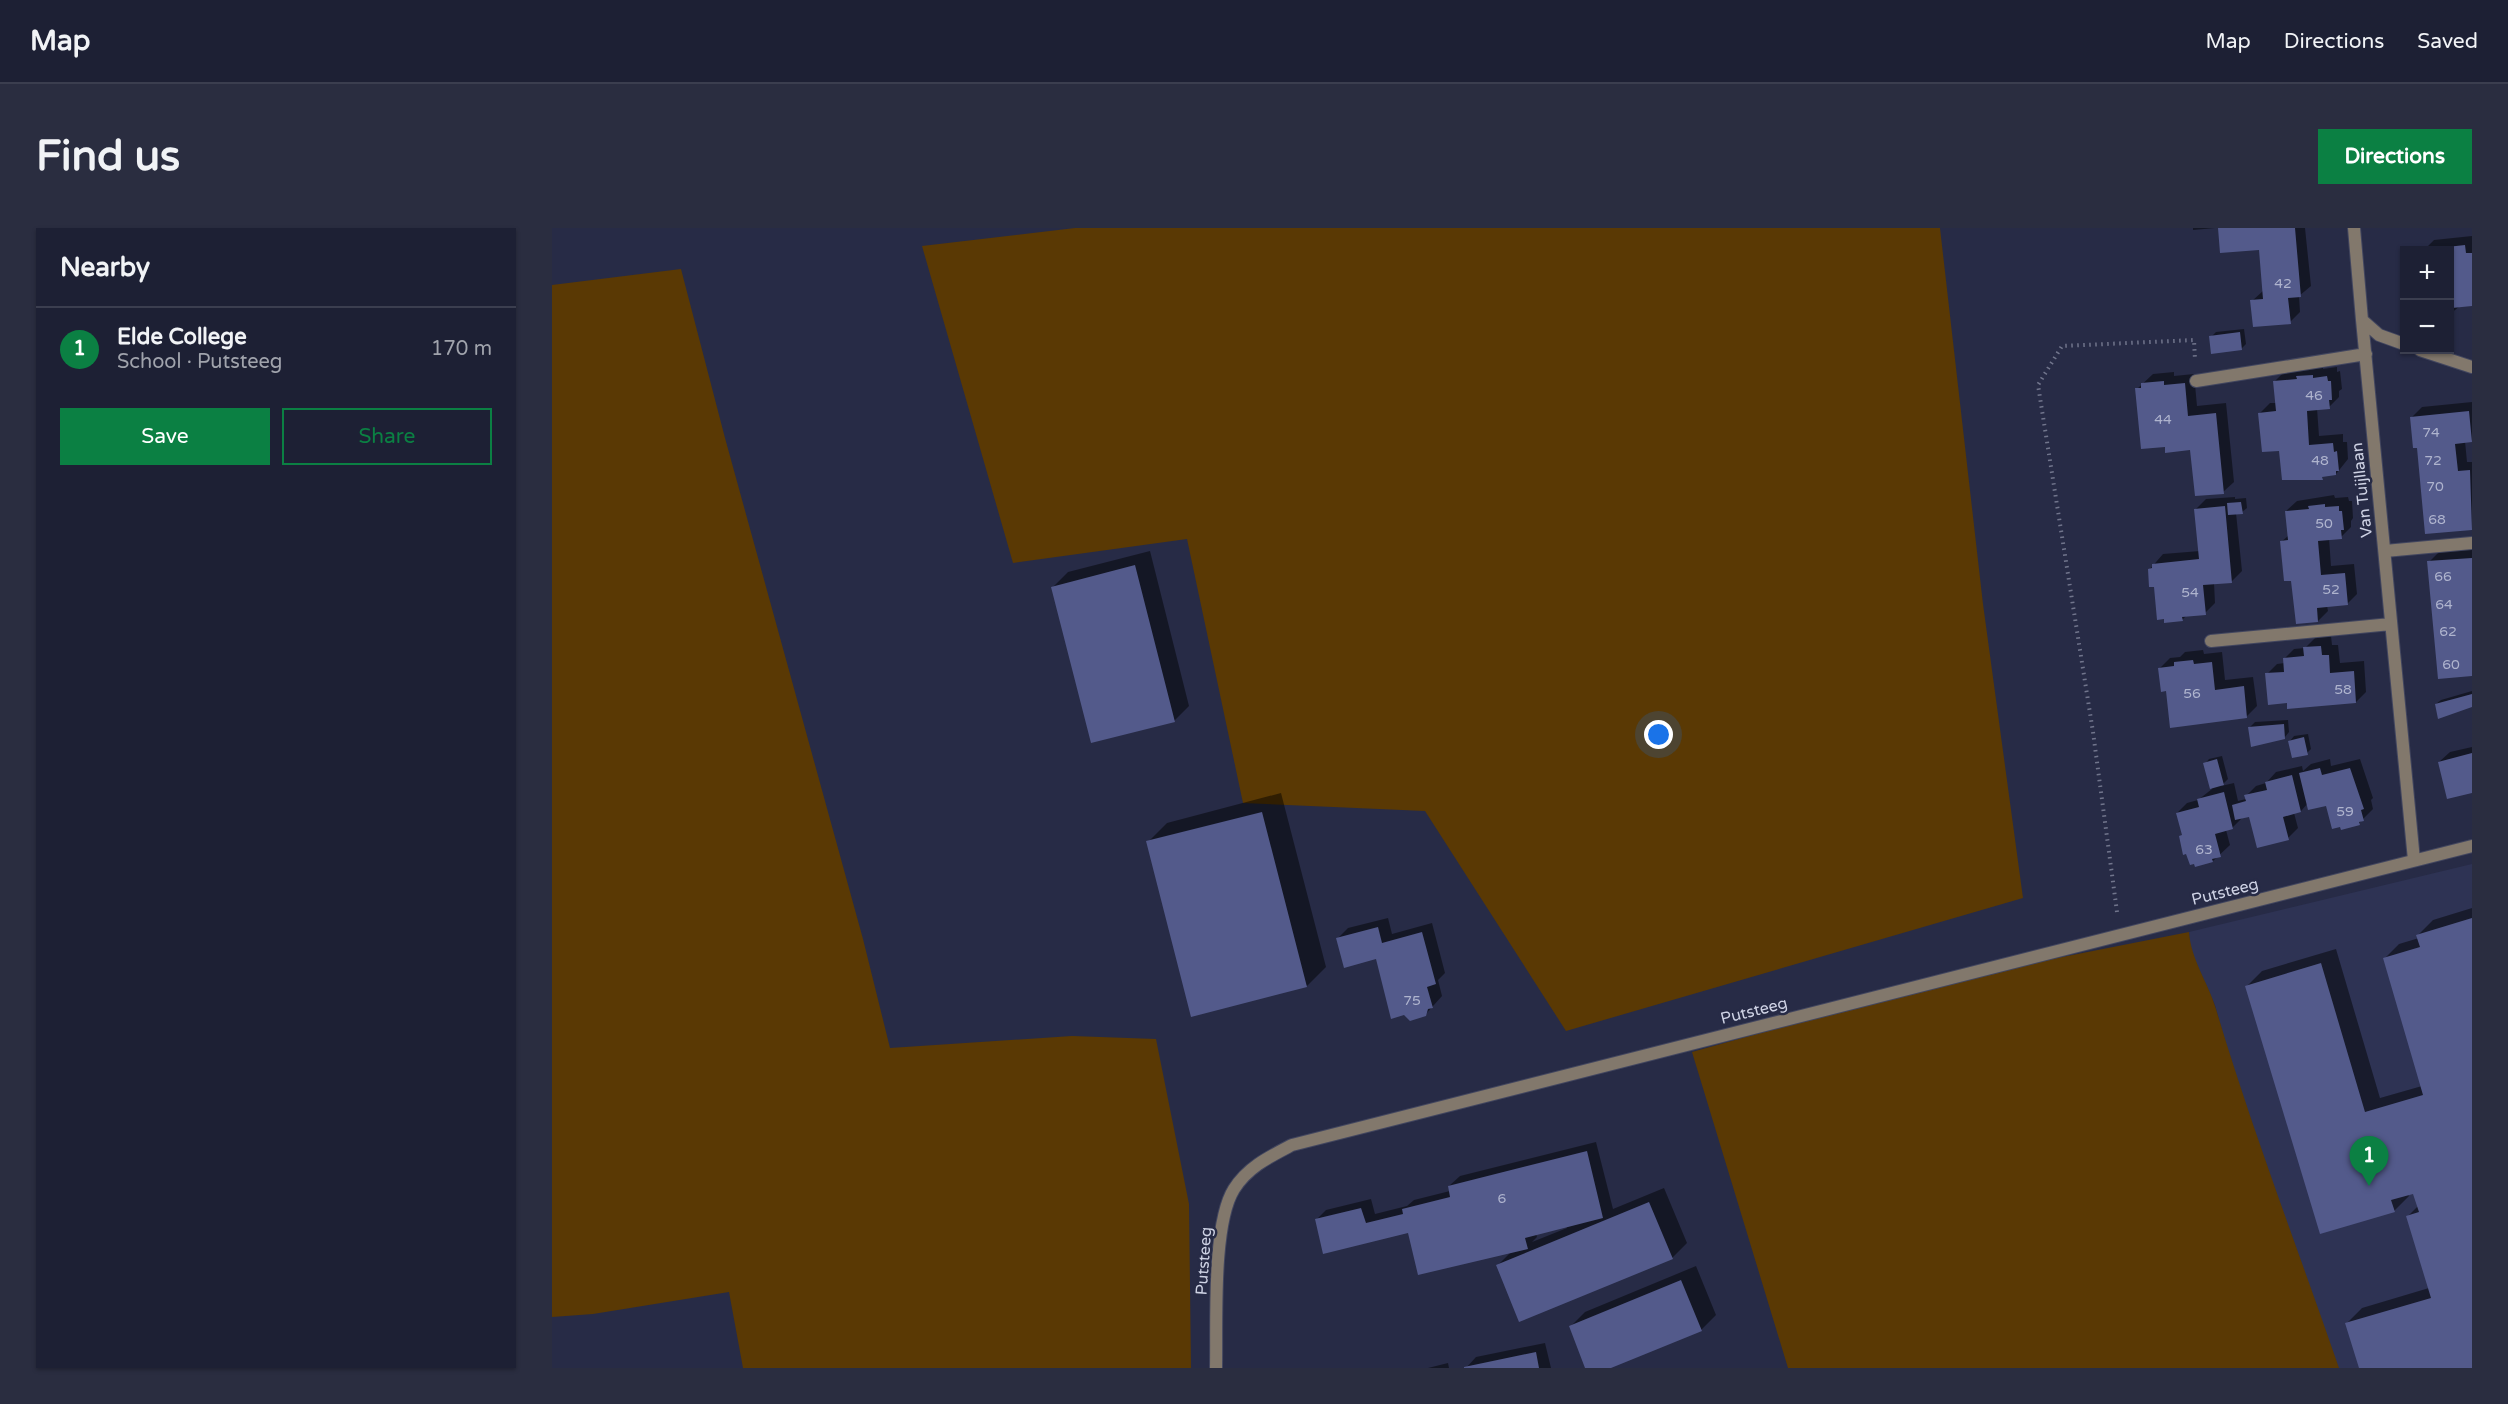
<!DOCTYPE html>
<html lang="en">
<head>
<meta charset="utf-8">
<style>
	:root { --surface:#1d2034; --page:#2a2d40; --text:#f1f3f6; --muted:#a0a3ac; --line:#3b3e4f; --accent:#0b8043 }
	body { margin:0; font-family:"Varela Round",sans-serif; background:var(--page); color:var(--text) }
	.controls { position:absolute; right:18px; top:18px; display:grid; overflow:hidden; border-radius:0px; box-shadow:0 2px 4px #0004 }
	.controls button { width:54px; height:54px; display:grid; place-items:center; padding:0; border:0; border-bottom:2px solid var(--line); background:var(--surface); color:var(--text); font:30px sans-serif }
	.you { position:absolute; left:1107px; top:507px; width:21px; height:21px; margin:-15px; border:4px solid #fff; border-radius:50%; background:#1a73e8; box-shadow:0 0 0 9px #1a73e833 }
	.badge { display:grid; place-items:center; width:39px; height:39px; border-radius:50%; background:var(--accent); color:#fff; font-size:20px; font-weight:700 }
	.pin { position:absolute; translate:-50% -50px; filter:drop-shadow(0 2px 3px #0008) }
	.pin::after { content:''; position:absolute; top:32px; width:21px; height:18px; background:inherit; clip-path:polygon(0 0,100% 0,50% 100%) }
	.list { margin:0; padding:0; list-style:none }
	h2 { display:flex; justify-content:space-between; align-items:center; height:78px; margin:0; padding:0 24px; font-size:26px }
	h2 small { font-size:20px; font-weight:400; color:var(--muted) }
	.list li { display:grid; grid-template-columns:39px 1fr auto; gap:18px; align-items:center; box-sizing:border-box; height:84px; padding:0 24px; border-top:2px solid var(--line) }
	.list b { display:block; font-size:22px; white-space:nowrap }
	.list p { margin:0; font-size:20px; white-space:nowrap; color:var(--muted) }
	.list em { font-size:20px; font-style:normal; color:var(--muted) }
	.actions { display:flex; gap:12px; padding:18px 24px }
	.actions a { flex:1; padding:14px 0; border:2px solid var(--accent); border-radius:0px; text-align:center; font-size:21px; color:var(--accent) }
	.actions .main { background:var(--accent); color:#fff }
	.map { position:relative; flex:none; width:1920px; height:1140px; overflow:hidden; border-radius:0px }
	header { display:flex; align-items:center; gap:36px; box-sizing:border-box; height:84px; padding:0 30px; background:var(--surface); border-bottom:2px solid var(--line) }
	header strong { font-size:28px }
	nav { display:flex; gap:33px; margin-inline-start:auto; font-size:21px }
	.intro { display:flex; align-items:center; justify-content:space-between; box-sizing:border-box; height:144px; padding:0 36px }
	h1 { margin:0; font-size:42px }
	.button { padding:15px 27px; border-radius:0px; background:var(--accent); color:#fff; font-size:21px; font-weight:700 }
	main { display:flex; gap:36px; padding:0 36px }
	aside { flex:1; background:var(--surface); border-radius:0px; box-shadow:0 2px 4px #0004 }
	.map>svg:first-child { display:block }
	.built { fill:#2e3354 }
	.green { fill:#5a3904 }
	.shadow { fill:#0007; fill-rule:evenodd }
	.building { fill:#535a8b }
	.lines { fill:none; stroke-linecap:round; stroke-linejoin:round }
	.lane-casing { stroke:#42465f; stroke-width:14 }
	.street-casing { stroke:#42465f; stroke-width:14 }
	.path { stroke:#71758c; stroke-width:4; stroke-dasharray:1.5 4.5; stroke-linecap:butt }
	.lane { stroke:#82786c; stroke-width:12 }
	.street { stroke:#82786c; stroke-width:12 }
	.labels { text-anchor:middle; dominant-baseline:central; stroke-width:5; stroke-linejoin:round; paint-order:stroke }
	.number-label { font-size:14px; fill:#afb4ce }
	.street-label { font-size:16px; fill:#ced2e4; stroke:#272b46 }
</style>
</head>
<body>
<header>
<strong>Map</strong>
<nav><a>Map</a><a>Directions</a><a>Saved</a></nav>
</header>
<div class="intro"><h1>Find us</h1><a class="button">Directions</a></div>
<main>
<aside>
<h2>Nearby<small></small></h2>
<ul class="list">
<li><span class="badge">1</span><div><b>Elde College</b><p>School · Putsteeg</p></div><em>170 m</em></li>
</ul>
<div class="actions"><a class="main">Save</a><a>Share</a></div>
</aside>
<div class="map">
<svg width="1920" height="1140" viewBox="0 0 1920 1140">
	<rect width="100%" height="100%" fill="#272b46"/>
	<!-- built -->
	<path class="built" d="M1920,636v504h-156l-101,-363 -25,-56 -1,-17z"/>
	<!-- green -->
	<path class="green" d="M523,0h865l43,376 40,294 -457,133 -141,-220 -182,-8 -56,-264 -174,24 -91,-317z
		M129,41l44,169 138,501 27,109 182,-12 84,3 33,165 2,164h-448l-14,-76 -136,22 -41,3v-1032z
		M1637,704c2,28 19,50 27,77 36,121 82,240 123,359h-551l-96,-316 270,-75z"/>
	<!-- shadow -->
	<path class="shadow" d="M1641,0h22l-22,2z
		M1667,0h86l6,58 -12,10 1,16 -10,10 -38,-21 12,-11 -4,-42z
		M1920,8v69l-12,1 -10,8v-64h-26l10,-10z
		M1692,101l2,15 -5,5 -30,-12 5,-5z
		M1771,137v4l14,-2v5l3,-1 2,18 -3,2v6l-10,10 -12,1 2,28 24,-2v8h4l1,17 -12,15 -55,-25 -21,-36 10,-10h6l-2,-21 10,-10z
		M1622,144v4l20,-2 3,32 29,-3 8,79 -11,10 -31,-43 -26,-4 -29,-56 16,-15z
		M1920,174v38l-7,1 2,21h5v66l-46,4 -8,-86 -6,-29 10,-10z
		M1782,267l1,3 13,-1 1,4h3l1,17 -2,3v6l-10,10 -12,1 2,28 23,-2 3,30 -10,10 -20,2 1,5 -10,10 -25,-42 -12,-37 8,-7 -3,-24 11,-10z
		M1683,269v2l11,-1 1,10 -5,4 -6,1 6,58 -10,10 -18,2 1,20 -10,10 -18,2 -5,5 -27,-35 -5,-16 13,-15 37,-3 -4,-42 10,-10z
		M1920,321v126l-43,-113 10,-10z
		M598,323l39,155 -15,15 -121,-134 15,-15z
		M1779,408l1,9h6l2,18 24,-2 2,31 -10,10h-68l-21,-28 10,-10 8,-1 -1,-4 10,-10 11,-1 10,-10z
		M1651,422l1,4 18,-2 3,28 28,-3 4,29 -10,10 -80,-27 -7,-21 10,-10 10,-1 5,-5z
		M1920,463v15l-36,-2 5,-4z
		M1736,492l1,12 -4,5 -35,-10 5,-5z
		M1756,506l3,15 -4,4 -17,-12 4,-5z
		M1920,519v44l-33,-29 11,-10z
		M1670,528l6,23 -7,7 13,-3 4,18 8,-2v-3l10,-10 10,-3 10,-11 26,-6 1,5 8,-7 19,-5 1,7 29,-7 13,39 -2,2 2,9 -14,14 -32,-19 -19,-1 -7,8 -7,2 4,15 -10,10 -37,-23 -9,3 -10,10 -6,2 4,15 -17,16 -30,-27 -6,-21 10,-10 11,-3 14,-11 -7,-25 4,-5z
		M729,565l45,174 -19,19 -159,-144 19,-19z
		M1920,680v460h-112l-13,-45 15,-15 67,-20 -21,-72 10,-10 -4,-14 -6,2 1,2 -15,15 -147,-225 15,-15 74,-22 44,149 42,-12 -38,-127 15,-15 20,-6 -1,-3 15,-15z
		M836,690l4,16 40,-11 13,50 -7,7 4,16 -17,19 -48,-58 -39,-19 10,-10z
		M1044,914l17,67 51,-21 23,55 -15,15 -174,7 12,-12 -101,-22 -93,-11 10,-10 45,-11 4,15 32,-8 7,-6 36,-9 -1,-5 11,-10zM1014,998l1,2 -35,14 5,-5 -1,-3z
		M1144,1038l20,49 -15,15 -94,38h-20l-17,-41 15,-15z
		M993,1115l6,25h-85l10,-11z
		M896,1135l1,5h-21z"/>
	<!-- building -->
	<path class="building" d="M1666,0h77l6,69 -13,1 3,26 -38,3 -3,-27 13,-1 -4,-49 -39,3z
		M1913,17l1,8h6v53l-20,2v7l-2,1v-66l-21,-1z
		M1688,104l2,18 -31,4 -2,-18z
		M1761,147v3l14,-2 1,5h3l1,19h-3l1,9 -23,2 2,34 24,-2 1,9 3,-1 2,20h-3v4l-14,2 1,3h-41l-3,-29 -17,1 -4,-39 18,-2 -3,-30 24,-2 -1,-3z
		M1612,153v4l21,-2 3,33 28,-3 8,81 -29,2 -5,-46 -25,3v-6l-24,2 -6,-61h6v-5z
		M1917,183l3,31 -17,2 3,27 12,-1 2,60 -47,4 -8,-86h-4l-3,-31z
		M1689,274l2,12 -15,1 -1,-12z
		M1773,276v3l14,-1v5h3l2,19h-3l1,9 -24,2 3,34 24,-2 3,32 -31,3 1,14 -22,2 -5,-43h-7l-4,-40 8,-1 -3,-29 24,-2 -1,-3z
		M1673,278l7,77 -29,2 3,30 -24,2 1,4 -19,2v-4l-7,1 -3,-33h-5l-1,-18 4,-1v-4l47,-5 -5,-50z
		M1920,330v118l-34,3 -11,-118z
		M583,337l40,157 -84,21 -40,-156z
		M1769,418l1,9h7l1,18 24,-2 2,32 -69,6v-6l-19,2 -3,-32 19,-1 -1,-14 21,-2 -1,-9z
		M1641,432l1,4 18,-2 3,28 29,-4 3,32 -77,10 -4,-37 -5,1 -3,-24 16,-2v-4z
		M1920,466v13l-34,12 -3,-15z
		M1732,496l1,15 -34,8 -3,-20z
		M1752,509l4,18 -16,3 -4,-17z
		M1920,525v40l-25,6 -9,-37z
		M1665,531l7,26 -14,4 -7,-26z
		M1768,540l2,7 28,-7 14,41 -3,1 3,11 -5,1 1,3 -19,5 -1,-3 -8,2 -6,-23 -18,4 -9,-37z
		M1740,547l9,37 -18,5 6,23 -32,8 -8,-31 -14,3 -3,-15 14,-4 -2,-6 23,-5 -2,-8z
		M1672,564l9,37 -18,5 6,23 -9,2 1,3 -18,5 -1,-3 -4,1 -4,-11 -3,1 -4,-19 3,-1 -6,-22 23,-6 -2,-8z
		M710,584l45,175 -116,30 -45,-176z
		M1920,690v450h-113l-14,-45 86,-25 -25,-82 13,-4 -6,-18 -22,6 4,12 -75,22 -75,-248 76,-23 44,149 58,-17 -40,-137 37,-11 -4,-12z
		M826,699l4,16 40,-11 14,52 -9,3 6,21 -5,1 -2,7 -16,5 -6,-6 -13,4 -15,-60 -32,9 -8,-30z
		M1035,923l16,67 -78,20 3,11 -110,26 -10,-42 -85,21 -8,-35 46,-11 5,15 37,-9 -1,-5 48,-12 -2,-11z
		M1097,974l24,57 -154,63 -23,-57z
		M1129,1052l21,51 -91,37h-26l-16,-42z
		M984,1124l3,16h-75v-1z"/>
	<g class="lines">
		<defs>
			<path id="lane" d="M1833,323l87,-8"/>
			<path id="street" d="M1802,0l8,92 17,15 25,9
				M1810,92l52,540
				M1868,122l52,17
				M1644,153l170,-27
				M1659,413l180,-17
				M664,1140c1,-44 -4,-144 18,-179 14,-22 35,-32 58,-44l1180,-299"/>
		</defs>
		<!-- lane casing -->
		<use href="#lane" class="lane-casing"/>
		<!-- street casing -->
		<use href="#street" class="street-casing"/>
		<!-- path -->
		<path class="path" d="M1565,684l-24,-180 -55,-347 24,-39 132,-6 1,20"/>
		<!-- lane -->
		<use href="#lane" class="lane"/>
		<!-- street -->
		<use href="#street" class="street"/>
	</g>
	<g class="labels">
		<!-- number labels -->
		<g class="number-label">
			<text x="1731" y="55">42</text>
			<text x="1762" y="167">46</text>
			<text x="1611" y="191">44</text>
			<text x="1879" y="204">74</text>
			<text x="1768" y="232">48</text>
			<text x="1881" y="232">72</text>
			<text x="1883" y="258">70</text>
			<text x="1885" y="291">68</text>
			<text x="1772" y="295">50</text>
			<text x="1891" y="348">66</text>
			<text x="1779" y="361">52</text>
			<text x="1638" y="364">54</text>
			<text x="1892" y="376">64</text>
			<text x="1896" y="403">62</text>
			<text x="1899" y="436">60</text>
			<text x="1791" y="461">58</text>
			<text x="1640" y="465">56</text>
			<text x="1793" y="583">59</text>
			<text x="1652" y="621">63</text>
			<text x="860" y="772">75</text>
			<text x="950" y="970">6</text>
		</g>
		<!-- street labels -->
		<g class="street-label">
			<text transform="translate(1810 262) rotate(-96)">Van Tuijllaan</text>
			<text transform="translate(1673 664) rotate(-14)">Putsteeg</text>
			<text transform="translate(1202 783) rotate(-14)">Putsteeg</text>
			<text transform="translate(652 1033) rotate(-86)">Putsteeg</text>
		</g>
	</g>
</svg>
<div class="controls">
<button>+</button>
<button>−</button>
</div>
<div class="you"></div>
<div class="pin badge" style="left:1817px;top:958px">1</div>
</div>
</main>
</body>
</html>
